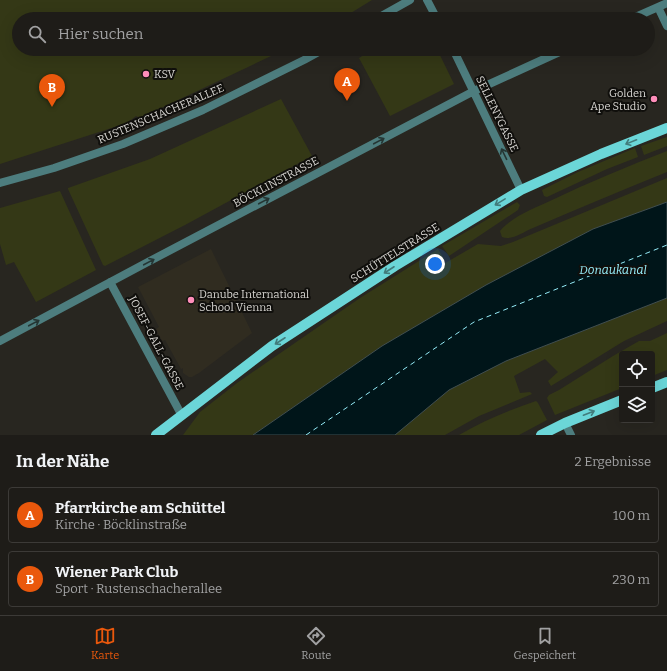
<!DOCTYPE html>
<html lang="de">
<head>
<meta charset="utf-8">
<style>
	:root { --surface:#1e1c18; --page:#262521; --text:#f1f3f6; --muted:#a1a1a2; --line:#3c3a37; --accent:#ea580c }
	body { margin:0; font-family:Bitter,serif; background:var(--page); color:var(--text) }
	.controls { position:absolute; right:12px; bottom:12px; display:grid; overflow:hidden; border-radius:4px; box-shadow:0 4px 16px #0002 }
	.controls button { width:36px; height:36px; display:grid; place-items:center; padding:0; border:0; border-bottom:1px solid var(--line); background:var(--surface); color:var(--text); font:20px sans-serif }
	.you { position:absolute; left:435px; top:264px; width:14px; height:14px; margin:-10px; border:3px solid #fff; border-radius:50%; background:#1a73e8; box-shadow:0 0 0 6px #1a73e833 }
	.badge { display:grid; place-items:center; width:26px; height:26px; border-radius:50%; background:var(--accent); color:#fff; font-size:13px; font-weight:700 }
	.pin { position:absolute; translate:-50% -33px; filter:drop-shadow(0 1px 2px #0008) }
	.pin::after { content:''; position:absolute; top:21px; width:14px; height:12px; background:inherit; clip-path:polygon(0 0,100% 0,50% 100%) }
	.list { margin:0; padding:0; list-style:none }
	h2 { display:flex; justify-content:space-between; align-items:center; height:52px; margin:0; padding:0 16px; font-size:17px }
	h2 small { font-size:13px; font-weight:400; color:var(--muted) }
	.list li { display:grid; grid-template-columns:26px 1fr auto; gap:12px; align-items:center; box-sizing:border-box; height:56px; margin:0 8px 8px; padding:0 8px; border:1px solid var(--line); border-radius:4px }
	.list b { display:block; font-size:15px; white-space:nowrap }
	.list p { margin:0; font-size:13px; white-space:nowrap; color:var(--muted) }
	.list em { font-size:13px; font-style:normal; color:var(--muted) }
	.icon { flex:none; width:22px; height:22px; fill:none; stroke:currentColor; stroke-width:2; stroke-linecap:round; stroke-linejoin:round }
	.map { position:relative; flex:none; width:667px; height:435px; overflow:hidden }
	.search { position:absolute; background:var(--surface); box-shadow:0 4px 16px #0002; left:12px; right:12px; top:12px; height:44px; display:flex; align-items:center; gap:10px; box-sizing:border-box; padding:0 14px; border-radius:22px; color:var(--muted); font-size:15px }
	.sheet { height:180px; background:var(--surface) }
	nav { display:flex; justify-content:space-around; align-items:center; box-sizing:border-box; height:56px; border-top:1px solid var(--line); background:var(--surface); font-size:11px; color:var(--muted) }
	nav a { display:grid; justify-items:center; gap:2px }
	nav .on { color:var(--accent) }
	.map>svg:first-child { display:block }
	.built { fill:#302c20 }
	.green { fill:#343816 }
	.water { fill:#001519; stroke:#414f50 }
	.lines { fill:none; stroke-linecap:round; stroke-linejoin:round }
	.ferry { stroke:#96eefa; stroke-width:1; stroke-dasharray:5 4; stroke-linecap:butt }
	.minor { stroke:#4d7d7e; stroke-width:8 }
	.primary { stroke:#6bd6d8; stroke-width:10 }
	.oneway { stroke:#253634 }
	.oneway2 { stroke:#427c7c }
	.poi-dot { fill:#ff8eba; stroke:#100f0c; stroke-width:1.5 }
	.labels { text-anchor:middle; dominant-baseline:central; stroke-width:4; stroke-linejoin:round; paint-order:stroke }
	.poi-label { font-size:11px; fill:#d8d6d2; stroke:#100f0c; text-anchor:start }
	.street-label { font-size:11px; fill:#d8d6d2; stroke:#100f0c }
	.water-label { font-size:12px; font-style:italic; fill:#96eefa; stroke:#100f0c }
</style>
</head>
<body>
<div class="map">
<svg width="667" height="435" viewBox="0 0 667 435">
	<rect width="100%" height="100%" fill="#282620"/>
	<!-- built -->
	<path class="built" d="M211,249l41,84 -53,40 -7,4h-3l-6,-4v-5l-2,1 -16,-29 -3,1 -6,-12 3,-2 -21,-40z"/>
	<!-- green -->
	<path class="green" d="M0,0h372l-31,19h-322v30h267l-146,69 -4,-2 -9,7 -127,41z
		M374,49h63l17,35 -64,32 -31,-58z
		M281,99l31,57 -127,69 -80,41 -2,-1 -35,-76v-1l82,-29z
		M667,137v9l-23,9 -3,-9z
		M635,148l3,9 -31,12 -60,28 -3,-1 -2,-6 36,-18z
		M667,151v21c-45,18 -90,37 -134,56 -10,4 -21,13 -31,9l-2,-6c11,-14 35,-23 52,-31 38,-18 76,-34 115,-49z
		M667,178v24l-74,27 -107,56 -104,61 -129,89h-70l17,-23 37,-29 123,-85 78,-49 6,10 -12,7 3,3 43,-25 23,2 12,-4z
		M60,191l36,79 -60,32 -22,-40 -8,3 -6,-21v-36z
		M517,202l3,3 -2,5 -69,46 -7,-10z
		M667,298v23l-43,20 -73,45 -3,-5 10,-9 -13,-13 -31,17 6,17 10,-1 2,2 -53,22 -34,19h-50l54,-45 57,-29z
		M667,333v37l-15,6v-22h-30v34l-67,27 -8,-17 2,-3 10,-5 54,-34 26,-15h11z
		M536,401l2,2 9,17 -28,15h-60c24,-14 50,-25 77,-34z"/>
	<!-- water -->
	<path class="water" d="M667,202v96l-161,63 -57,29 -54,45h-142l129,-89 104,-61 107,-56z"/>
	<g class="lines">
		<!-- ferry -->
		<path class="ferry" d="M306,435l168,-113 193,-77"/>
		<!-- minor -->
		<path class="minor" d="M427,0l10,19
			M658,7l9,19
			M376,19l34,-19
			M631,19l36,-16
			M453,49l68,141
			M0,183l54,-15 69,-24 80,-34 101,-50 20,-11
			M110,282l71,132
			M0,341l146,-78 328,-172 92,-42
			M565,423l6,12"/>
		<!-- primary -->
		<path class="primary" d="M652,388l15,-6
			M156,435l116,-89 123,-80 126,-76 80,-36 66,-26
			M541,435l24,-12 57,-23"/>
	</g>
	<!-- one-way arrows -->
	<defs><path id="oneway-shaft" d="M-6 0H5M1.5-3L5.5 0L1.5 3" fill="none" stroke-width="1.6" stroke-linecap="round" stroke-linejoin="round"/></defs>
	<g class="oneway">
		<use href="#oneway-shaft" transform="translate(379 141) rotate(-28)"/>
		<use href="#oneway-shaft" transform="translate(504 154) rotate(-116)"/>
		<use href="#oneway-shaft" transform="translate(264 201) rotate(-28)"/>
		<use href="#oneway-shaft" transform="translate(149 262) rotate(-28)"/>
		<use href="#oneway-shaft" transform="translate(34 323) rotate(-28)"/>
	</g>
	<g class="oneway2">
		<use href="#oneway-shaft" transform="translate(631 142) rotate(158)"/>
		<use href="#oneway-shaft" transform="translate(500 202) rotate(149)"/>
		<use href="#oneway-shaft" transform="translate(389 270) rotate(147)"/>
		<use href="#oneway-shaft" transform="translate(280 341) rotate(147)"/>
		<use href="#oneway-shaft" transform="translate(589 413) rotate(-21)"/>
	</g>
	<!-- markers -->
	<g class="poi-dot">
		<circle cx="146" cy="74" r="4"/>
		<circle cx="654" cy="99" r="4"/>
		<circle cx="191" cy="300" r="4"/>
	</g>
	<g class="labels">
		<!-- poi labels -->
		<g class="poi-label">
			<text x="154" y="74">KSV</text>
			<text x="646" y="93" text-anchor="end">Golden<tspan x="646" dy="13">Ape Studio</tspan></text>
			<text x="199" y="294">Danube International<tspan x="199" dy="13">School Vienna</tspan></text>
		</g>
		<!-- street labels -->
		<g class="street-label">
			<text transform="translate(161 114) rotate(-23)">RUSTENSCHACHERALLEE</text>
			<text transform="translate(497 114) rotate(64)">SELLENYGASSE</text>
			<text transform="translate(276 182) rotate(-28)">BÖCKLINSTRASSE</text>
			<text transform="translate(395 253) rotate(-32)">SCHÜTTELSTRASSE</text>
			<text transform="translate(156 343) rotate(62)">JOSEF-GALL-GASSE</text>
		</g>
		<!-- water labels -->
		<g class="water-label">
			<text x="613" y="270">Donaukanal</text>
		</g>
	</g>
</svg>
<div class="controls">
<button><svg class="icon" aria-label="locate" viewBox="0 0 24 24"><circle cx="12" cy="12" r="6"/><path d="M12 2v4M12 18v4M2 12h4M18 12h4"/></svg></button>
<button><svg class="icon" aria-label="layers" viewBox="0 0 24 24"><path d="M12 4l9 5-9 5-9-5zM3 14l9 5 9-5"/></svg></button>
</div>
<div class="you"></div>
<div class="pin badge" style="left:347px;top:101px">A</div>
<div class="pin badge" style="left:52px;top:107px">B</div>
<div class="search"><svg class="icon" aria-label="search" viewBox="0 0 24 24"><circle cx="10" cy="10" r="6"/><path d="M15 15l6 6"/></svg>Hier suchen</div>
</div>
<section class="sheet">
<h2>In der Nähe<small>2 Ergebnisse</small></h2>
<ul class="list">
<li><span class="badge">A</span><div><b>Pfarrkirche am Schüttel</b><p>Kirche · Böcklinstraße</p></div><em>100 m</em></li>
<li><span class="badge">B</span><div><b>Wiener Park Club</b><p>Sport · Rustenschacherallee</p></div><em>230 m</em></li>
</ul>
</section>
<nav>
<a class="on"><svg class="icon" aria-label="map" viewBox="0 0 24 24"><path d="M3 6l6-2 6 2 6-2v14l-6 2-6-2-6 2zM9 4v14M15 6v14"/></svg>Karte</a>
<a><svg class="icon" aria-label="directions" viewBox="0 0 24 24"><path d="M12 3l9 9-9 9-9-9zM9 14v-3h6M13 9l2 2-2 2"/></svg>Route</a>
<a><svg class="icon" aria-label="saved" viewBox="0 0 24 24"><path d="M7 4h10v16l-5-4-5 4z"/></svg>Gespeichert</a>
</nav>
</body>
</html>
